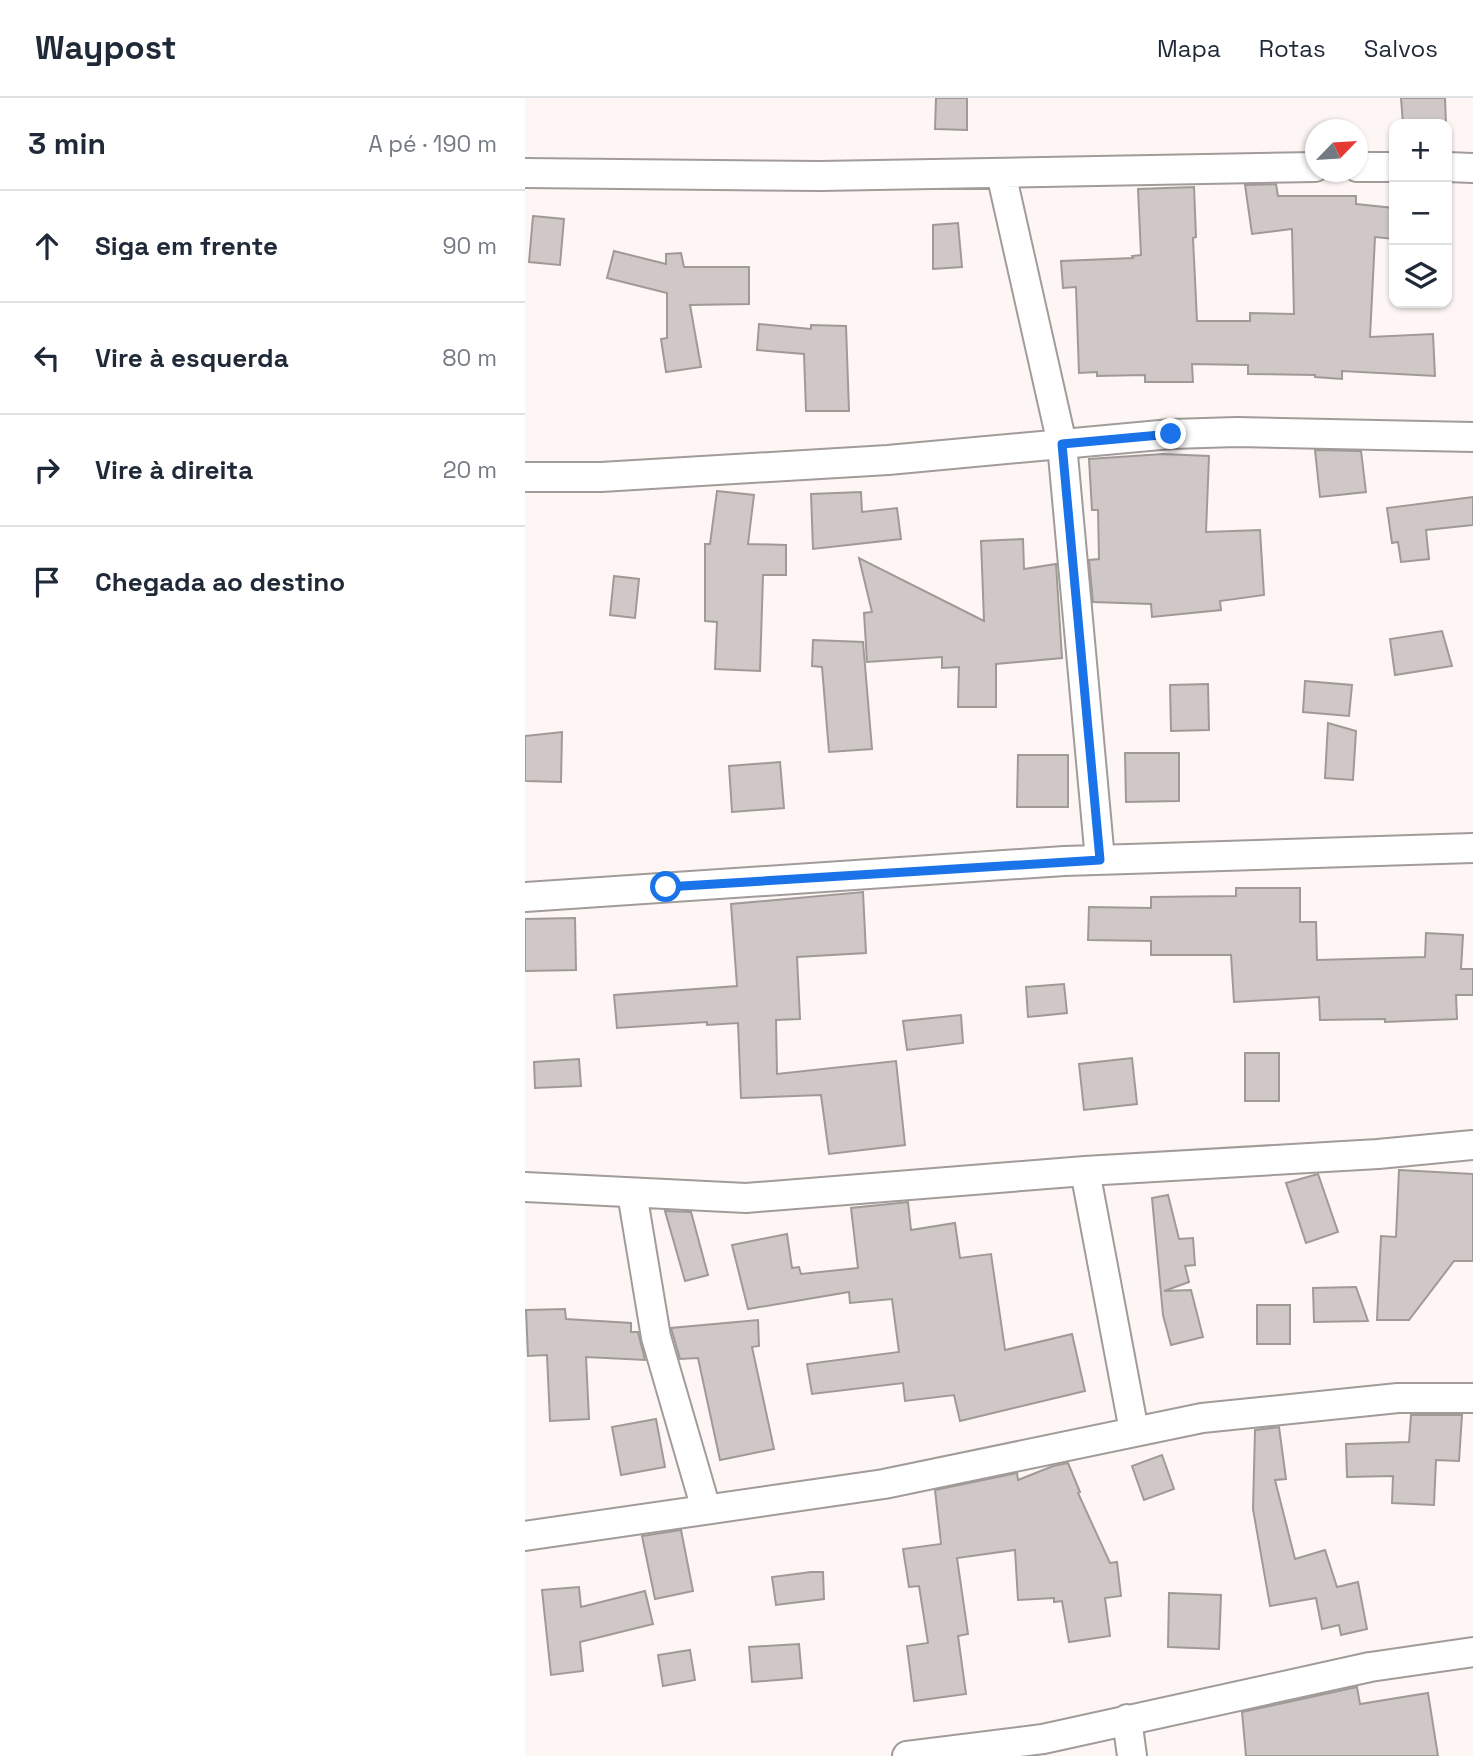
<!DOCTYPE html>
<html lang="pt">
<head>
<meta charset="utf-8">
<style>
	:root { --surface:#fff; --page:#f2f2f3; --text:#1f2937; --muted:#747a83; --line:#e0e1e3 }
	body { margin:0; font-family:"Space Grotesk",sans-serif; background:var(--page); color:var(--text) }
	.controls { position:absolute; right:21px; top:21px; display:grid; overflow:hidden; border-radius:14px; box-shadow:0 2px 5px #0004 }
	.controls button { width:63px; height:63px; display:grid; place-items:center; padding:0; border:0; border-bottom:2px solid var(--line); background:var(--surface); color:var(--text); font:35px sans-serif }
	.compass { position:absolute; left:780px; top:21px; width:63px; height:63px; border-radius:50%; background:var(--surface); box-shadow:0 2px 5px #0004; rotate:65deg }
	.stop { position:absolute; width:21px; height:21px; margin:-16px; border:5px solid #1a73e8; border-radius:50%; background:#fff }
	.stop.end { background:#1a73e8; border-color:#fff; box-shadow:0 2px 7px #0008 }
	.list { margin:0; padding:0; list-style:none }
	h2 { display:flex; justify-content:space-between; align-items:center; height:91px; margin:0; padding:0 28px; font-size:30px }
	h2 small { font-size:23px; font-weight:400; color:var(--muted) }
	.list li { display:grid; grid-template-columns:46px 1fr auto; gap:21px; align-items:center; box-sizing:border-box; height:112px; padding:0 28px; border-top:2px solid var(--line) }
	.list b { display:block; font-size:26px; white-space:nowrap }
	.list em { font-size:23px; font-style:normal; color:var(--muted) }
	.icon { flex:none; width:38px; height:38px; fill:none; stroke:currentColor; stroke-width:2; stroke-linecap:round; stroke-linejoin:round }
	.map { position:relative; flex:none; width:948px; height:1658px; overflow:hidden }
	header { display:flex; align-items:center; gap:42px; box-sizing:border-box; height:98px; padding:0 35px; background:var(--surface); border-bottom:2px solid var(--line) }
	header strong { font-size:33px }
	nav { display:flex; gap:38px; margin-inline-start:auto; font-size:24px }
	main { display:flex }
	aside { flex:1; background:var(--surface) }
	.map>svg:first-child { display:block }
	.building { fill:#cfc8c6; stroke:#a09a97; stroke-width:2 }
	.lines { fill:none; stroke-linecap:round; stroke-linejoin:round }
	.minor-casing { stroke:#a19b99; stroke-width:32 }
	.minor { stroke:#fff; stroke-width:28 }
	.route { stroke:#1a73e8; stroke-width:9 }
</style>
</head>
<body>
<header>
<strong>Waypost</strong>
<nav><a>Mapa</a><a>Rotas</a><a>Salvos</a></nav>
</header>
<main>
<aside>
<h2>3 min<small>A pé · 190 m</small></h2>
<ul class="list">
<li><svg class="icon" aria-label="ahead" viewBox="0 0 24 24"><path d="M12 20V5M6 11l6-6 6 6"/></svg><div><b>Siga em frente</b></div><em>90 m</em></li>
<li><svg class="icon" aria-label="left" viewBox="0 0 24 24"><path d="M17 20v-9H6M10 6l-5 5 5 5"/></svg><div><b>Vire à esquerda</b></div><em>80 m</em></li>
<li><svg class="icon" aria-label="right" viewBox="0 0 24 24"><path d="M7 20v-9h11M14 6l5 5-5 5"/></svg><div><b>Vire à direita</b></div><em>20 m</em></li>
<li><svg class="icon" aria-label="arrive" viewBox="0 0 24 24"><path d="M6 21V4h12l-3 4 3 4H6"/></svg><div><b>Chegada ao destino</b></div></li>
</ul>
</aside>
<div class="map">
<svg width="948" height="1658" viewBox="0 0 948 1658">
	<rect width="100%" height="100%" fill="#fdf6f4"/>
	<!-- building -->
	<path class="building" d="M411,0h31v32l-32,-1z
		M876,0h44l1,26h-43z
		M751,86l2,12h78v8l38,4v31l-19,-2 -5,100 63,-3 2,42 -93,-5v8l-27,-2v-2l-67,-1v-9l-56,-1 1,18h-48v-7l-48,1v-4l-18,1 -3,-86 -13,1 -2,-27 72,-3 -1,-2 9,-1 -3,-66 56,-2 2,50 -3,1 4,83h53v-8l44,1 -2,-85 -40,5 -7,-49z
		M8,118l31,3 -4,46 -31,-3z
		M433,125l4,44 -29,2v-44z
		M89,153l52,13v-10l15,-1 3,14h65v37l-59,1 11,62 -35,5 -5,-33 6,-1v-45l-60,-15z
		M234,226l52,5v-4l35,1 3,85h-43l-2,-57 -47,-4z
		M790,352l46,1 5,41 -46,5z
		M638,356l46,2 -3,76 54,-2 4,65 -44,6 1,9 -69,7 -1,-13 -58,-2 -4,-42 10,-1 -1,-49h-6l-3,-51z
		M192,393l37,4 -6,49 38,1v30h-23l-3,96 -45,-2 2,-47 -12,-1v-77h5z
		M336,394l1,20 35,-4 4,31 -88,10 -2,-55z
		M948,399v28l-47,5 3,29 -28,3 -3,-20 -6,1 -5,-35z
		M498,441l1,30 32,-5 6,94 -66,6v43h-38l1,-40 -17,1v-11l-75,5 -3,-49 8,-1 -13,-54 125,63 -3,-80z
		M89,478l25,3 -4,39 -25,-3z
		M917,533l10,35 -57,9 -5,-36z
		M288,542l50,2 9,107 -43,3 -7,-85 -10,-1z
		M780,583l47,4 -3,31 -46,-4z
		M683,586l1,46 -38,1 -1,-46z
		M803,625l28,8 -3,49 -28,-2z
		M37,634l-1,50 -36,-1v-45z
		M600,655h54v48l-53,1z
		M493,657h50v52h-51z
		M255,664l4,46 -52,4 -3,-46z
		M711,790h64v34h16l1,38 108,-3 1,-24 37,2 -2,34h12v26h-17l1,24 -72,3v-3l-65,1 -1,-23 -85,5 -3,-47h-80v-14l-63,-1 1,-33 62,1v-11l85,-1z
		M338,794l3,61 -69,4 3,62 -24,1 1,54 119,-13 9,84 -76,9 -8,-59 -80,3 -3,-75 -31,2v-3l-90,6 -3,-33 123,-9 -6,-82z
		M50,820l1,52 -51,1v-52z
		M539,886l3,29 -39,4 -2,-30z
		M436,917l2,28 -56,7 -4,-29z
		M720,955h34v48h-34z
		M607,960l5,46 -53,6 -5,-46z
		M54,961l2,27 -46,2 -1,-26z
		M874,1072l74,4v87h-19l-45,59h-32l4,-84 15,1z
		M793,1076l20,58 -32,11 -20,-60z
		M643,1097l11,44 14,-1 2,27 -10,1 4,16 -25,9 27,-1 12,47 -32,8 -8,-30 -11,-117z
		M383,1104l3,28 44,-7 5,35 31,-4 14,96 67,-16 13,57 -125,30 -6,-26 -49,6 -2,-18 -91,11 -5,-30 92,-12 -7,-53 -42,4 -1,-11 -101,17 -16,-64 55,-11 5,34 7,-1 2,7 57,-6 -7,-60z
		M140,1113l26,1 17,63 -23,6z
		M831,1189l12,34 -54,1 -1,-34z
		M732,1207h33v39h-33z
		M40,1211l1,10 65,4v9h7l7,28 -59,-3 3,62 -39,2 -3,-66 -19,1 -2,-46z
		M233,1222l1,26 -7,1 22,102 -54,11 -22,-102 -18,1 -9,-31z
		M886,1317h51l-3,46 -23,-1 -2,45 -42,-2 1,-27 -46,1 -1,-33 63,-2z
		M131,1321l9,48 -44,8 -9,-48z
		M754,1329l7,52 -11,1 20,79 30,-9 12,37 21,-5 9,47 -26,6 -2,-10 -17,4 -6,-31 -46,8 -17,-97 2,-79z
		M637,1357l12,34 -30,11 -12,-34z
		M543,1365l12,29 -2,1 32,70 7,-1 4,34 -16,2 5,38 -41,6 -7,-41 -8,1v-4l-36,2 -3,-50 -58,8 11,76 -10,2 8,58 -52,7 -7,-55 21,-3 -9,-57 -10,1 -6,-38 38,-5 -6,-54 82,-17 1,7 35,-14z
		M156,1432l12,61 -38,8 -13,-63z
		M286,1474h12l1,27 -48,6 -4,-28z
		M54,1489l2,20 64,-16 8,33 -73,18 3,29 -32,4 -9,-85z
		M644,1495l52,2 -2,54 -51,-2z
		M274,1546l3,34 -50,4 -3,-35z
		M165,1552l5,30 -32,6 -5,-31z
		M832,1589l3,17 68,-11 10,63h-192l-4,-44z"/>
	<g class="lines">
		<defs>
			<path id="minor" d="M832,69h37
				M922,69l26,1
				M0,75l295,3 495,-9
				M476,75l61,271 38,416
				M0,379h76l287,-17 283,-26 66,-2 236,5
				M0,799l539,-36 409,-13
				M560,1073l49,260
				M0,1089l221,11 339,-27 293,-17 95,-9
				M107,1095l24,144 50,172
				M0,1438l359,-52 318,-66 196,-20h75
				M602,1621l5,37
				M382,1658l136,-17 327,-72 103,-15"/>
		</defs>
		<!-- minor casing -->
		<use href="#minor" class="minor-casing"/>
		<!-- minor -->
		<use href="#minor" class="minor"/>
	</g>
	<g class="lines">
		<!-- route -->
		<path class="route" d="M141,789l434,-27 -38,-416 109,-10"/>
	</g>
</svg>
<div class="controls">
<button>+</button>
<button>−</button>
<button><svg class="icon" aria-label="layers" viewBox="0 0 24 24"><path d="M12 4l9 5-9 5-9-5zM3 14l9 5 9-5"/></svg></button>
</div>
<svg class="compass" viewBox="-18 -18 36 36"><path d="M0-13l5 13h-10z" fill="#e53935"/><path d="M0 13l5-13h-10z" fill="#747a83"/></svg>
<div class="stop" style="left:141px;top:789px"></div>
<div class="stop end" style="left:646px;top:336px"></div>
</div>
</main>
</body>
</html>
